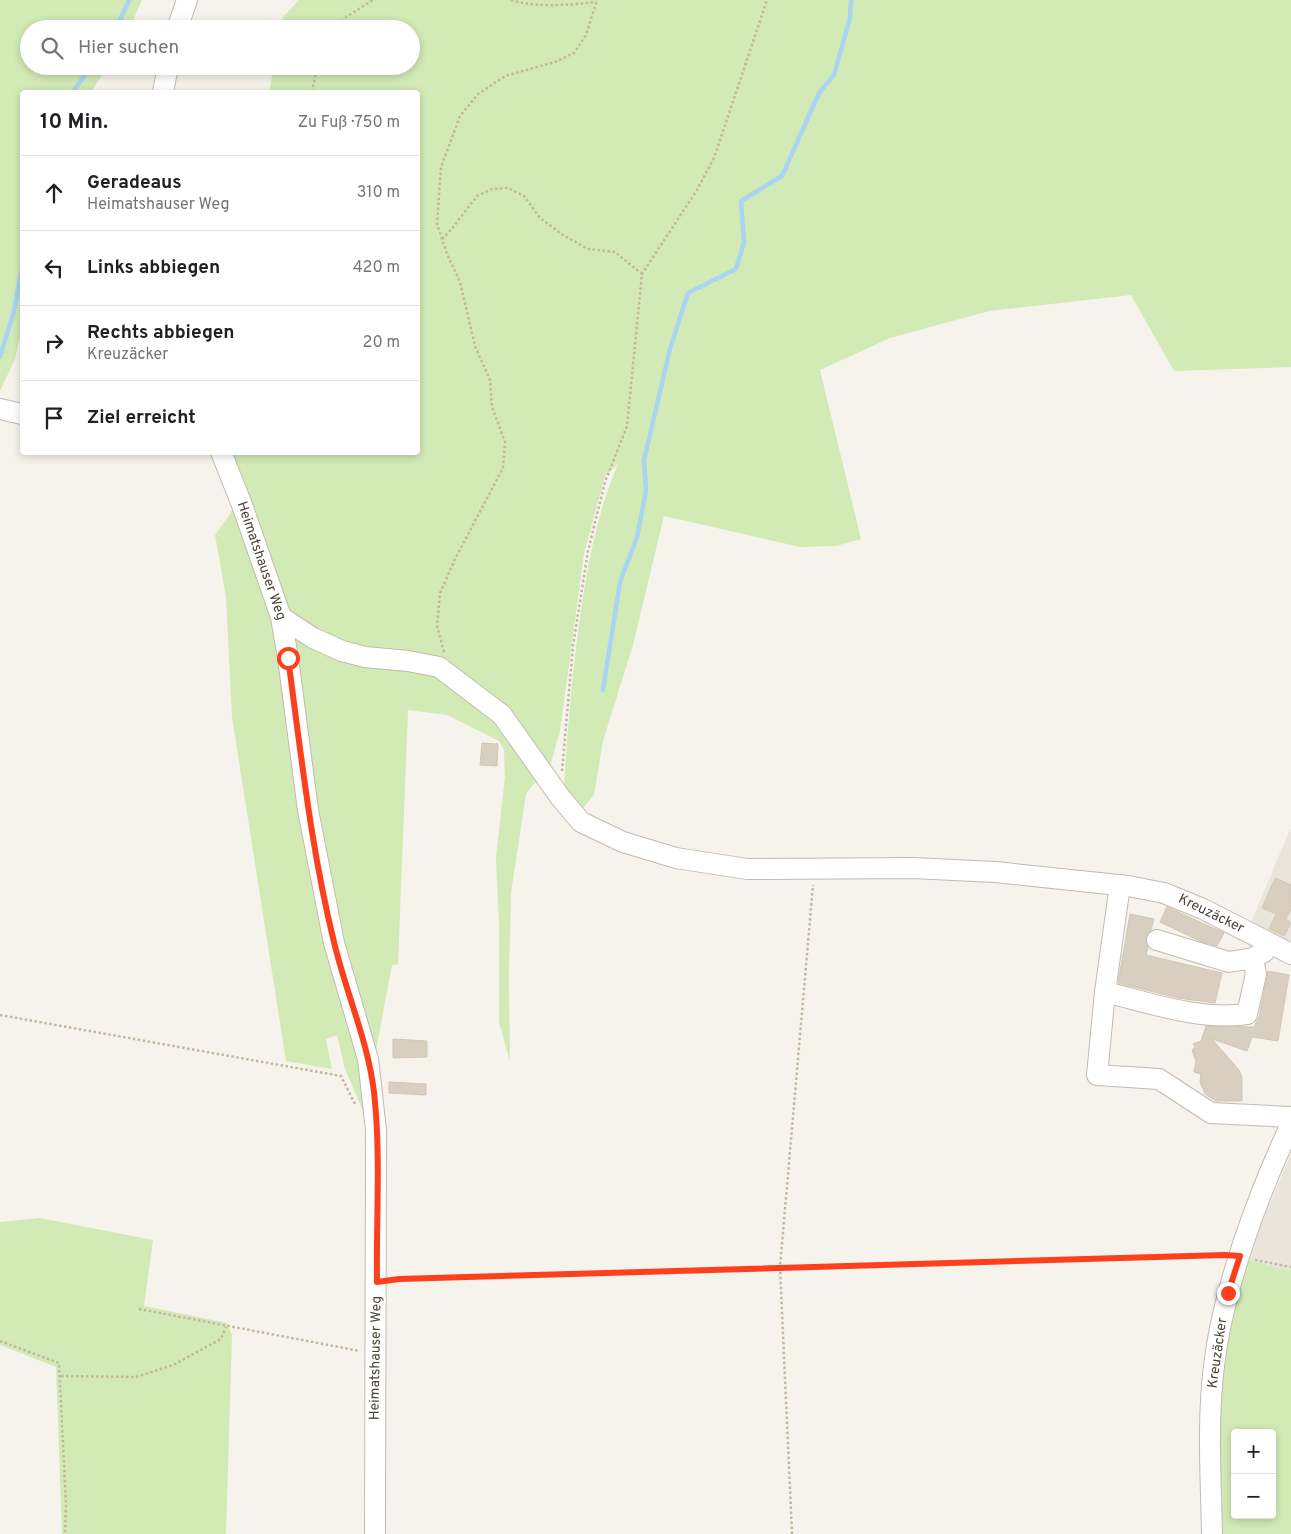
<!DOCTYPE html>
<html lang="de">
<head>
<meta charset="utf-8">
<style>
	:root { --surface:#fff; --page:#f2f2f2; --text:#202124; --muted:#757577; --line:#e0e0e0 }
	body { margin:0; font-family:Overpass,sans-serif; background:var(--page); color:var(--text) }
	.controls { position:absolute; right:15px; bottom:15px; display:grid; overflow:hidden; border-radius:5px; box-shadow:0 2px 8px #0003 }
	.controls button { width:45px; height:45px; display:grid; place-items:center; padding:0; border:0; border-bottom:1px solid var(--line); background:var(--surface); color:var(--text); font:25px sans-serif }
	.stop { position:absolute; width:15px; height:15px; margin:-11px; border:4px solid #fc3f1d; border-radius:50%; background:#fff }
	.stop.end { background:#fc3f1d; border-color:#fff; box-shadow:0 1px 5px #0008 }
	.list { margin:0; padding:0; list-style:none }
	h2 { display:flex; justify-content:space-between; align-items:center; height:65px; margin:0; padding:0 20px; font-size:21px }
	h2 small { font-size:16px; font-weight:400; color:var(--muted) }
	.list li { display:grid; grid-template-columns:32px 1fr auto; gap:15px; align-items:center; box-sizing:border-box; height:75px; padding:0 20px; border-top:1px solid var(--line) }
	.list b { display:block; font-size:19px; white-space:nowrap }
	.list p { margin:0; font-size:16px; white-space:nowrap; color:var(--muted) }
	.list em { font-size:16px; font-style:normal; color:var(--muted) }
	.icon { flex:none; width:28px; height:28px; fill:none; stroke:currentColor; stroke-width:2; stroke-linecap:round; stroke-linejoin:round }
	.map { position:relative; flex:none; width:1291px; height:1534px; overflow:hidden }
	.search { position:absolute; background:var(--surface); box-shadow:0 2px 8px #0003; left:20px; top:20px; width:400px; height:55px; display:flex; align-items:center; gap:12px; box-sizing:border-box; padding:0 18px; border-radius:28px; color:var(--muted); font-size:19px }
	.panel { position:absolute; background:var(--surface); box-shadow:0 2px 8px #0003; left:20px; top:90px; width:400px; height:365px; border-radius:5px }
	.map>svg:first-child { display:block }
	.residential { fill:#eae5da }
	.green { fill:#d2eab5; fill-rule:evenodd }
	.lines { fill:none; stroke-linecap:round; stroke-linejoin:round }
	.stream { stroke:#a9d4f2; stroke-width:4.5 }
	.building { fill:#d8cfc1; stroke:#d3c7b4 }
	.minor-casing { stroke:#c2bbae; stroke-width:22 }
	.path { stroke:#c4b79f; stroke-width:2.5; stroke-dasharray:2.5 2.5; stroke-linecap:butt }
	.minor { stroke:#fff; stroke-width:20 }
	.route { stroke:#fc3f1d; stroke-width:6 }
	.labels { text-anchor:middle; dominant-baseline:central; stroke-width:5; stroke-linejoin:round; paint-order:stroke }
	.street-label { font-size:14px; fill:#4b4439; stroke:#fff }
</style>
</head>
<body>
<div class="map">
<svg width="1291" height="1534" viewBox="0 0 1291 1534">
	<rect width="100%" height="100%" fill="#f6f3ec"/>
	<!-- residential -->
	<path class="residential" d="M1290,829h1v128l-45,-22z
		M1291,1153v118l-46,-8z"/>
	<!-- green -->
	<path class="green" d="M0,0h142l-13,29h-100v37h79l-17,26h-69v235l-7,32 -15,32z
		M299,0h992v367l-117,4 -43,-76 -142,16 -99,27 -70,32 41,169 -25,7 -36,1 -136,-31 -31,129 -30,96 -9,54 -11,13 -2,10 -18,-20c5,-72 10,-142 22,-213 7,-41 16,-82 33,-121l-13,12 -21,78 -24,177 -16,57 -8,-7 -10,13 -15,99 -2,84 1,84 -11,-39v-96l-3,-68 9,-81 -1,-27 -5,-9 -52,-26 -39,-5 -10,254 -6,1 -19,101 -38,-128 -43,-304 67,18 -62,-30 -15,-18 -56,-151 192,-1v-360h-149l5,-26h137v-37h-130l2,-12z
		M236,500l34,103 93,457 8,70 -26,-61 -8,-34 -11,4 6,30 -46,-8 -54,-344 -6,-120 -11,-62 15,-21z
		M40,1218l113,22 -9,66 83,17 5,12 -6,199h-164l-6,-167 -56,-22v-123z
		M1251,1261l40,10v263h-71l-4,-62 5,-107 24,-102zM1235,1433h37v82h-37z"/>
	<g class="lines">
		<!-- stream -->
		<path class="stream" d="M116,29l13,-29
			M73,92l18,-26
			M0,357l14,-46 8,-43
			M603,690l17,-108 17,-45 9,-46 -2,-31 26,-111 18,-56 48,-24 8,-27 -3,-41 41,-25 37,-83 15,-18 16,-57 1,-18"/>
	</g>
	<!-- building -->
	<path class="building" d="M482,743l16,1 -1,22 -17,-1z
		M1275,878l16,7v24l-5,10 5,4 -7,13 -15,-7 7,-15 -14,-6z
		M1167,907l57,26 -7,13 -17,-5 -40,-19z
		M1130,914l24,5 -3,11 -5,7 2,10 -2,8 76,18 -7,30 -37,-5 -60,-15z
		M1268,971l21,4 -11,66 -26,-4 -5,14 -35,-12 27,31 3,7v24h-26l-11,-7 -5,-12 1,-8 -7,-2 2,-11 -4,-11 3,-3 -2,-3 8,-3 5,-15 48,1 5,-10z
		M393,1039l34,2v16l-34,1z
		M389,1082l37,2v11l-37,-2z"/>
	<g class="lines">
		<defs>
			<path id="minor" d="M177,29l10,-29
				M163,92l5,-26
				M0,409l22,5
				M221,452l21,53 39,112 7,41 20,152 26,133 34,116 8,71 -1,404
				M281,617l32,21 29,13 23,6 43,4 31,6 63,48 58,82 21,25 42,20 53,16 71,11 166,-1 82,4 133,14 36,7 39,16 88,45
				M1120,885l-15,107c46,11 95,29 142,22l9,-40 -3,-16
				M1157,940l72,22 24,-4 11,-6
				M1105,992l-8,83 62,4 52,34 80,4
				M1212,1534c-1,-56 -5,-112 2,-168 9,-78 44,-171 77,-242"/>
		</defs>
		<!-- minor casing -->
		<use href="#minor" class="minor-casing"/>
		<!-- path -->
		<path class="path" d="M511,0c26,8 59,5 85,2
			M335,29l11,-12 27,-17
			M312,92l5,-26
			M442,239l9,-9 26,-34 15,-7 16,-1 16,8 16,22 23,17 25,14 27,3 27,22
			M444,652l-7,-26 3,-33 16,-36 47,-89 2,-26 -13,-35 -2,-27 -15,-34 -15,-64 -13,-28 -10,-30 4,-57 19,-51 18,-22 27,-18 50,-14 19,-9 12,-18 11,-35
			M562,771l11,-125 15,-95 17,-69 22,-56 15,-152 55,-84 17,-32 53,-158
			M0,1015l341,61 15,30
			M1255,1260l36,7
			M391,1280l831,-25
			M139,1309l221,42
			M0,1341l59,22 7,142 -1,29
			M61,1376l75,1 37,-12 48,-26 5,-12
			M792,1534l-12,-267 33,-382"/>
		<!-- minor -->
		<use href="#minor" class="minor"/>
	</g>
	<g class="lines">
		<!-- route -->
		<path class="route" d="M288,658c13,95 23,191 46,284 12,51 34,99 40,150 7,62 2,127 3,190l22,-3 826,-24 15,1 -12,37"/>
	</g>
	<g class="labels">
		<!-- street labels -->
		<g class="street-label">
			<text transform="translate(261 561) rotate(71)">Heimatshauser Weg</text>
			<text transform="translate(1211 914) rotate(26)">Kreuzäcker</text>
			<text transform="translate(1218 1353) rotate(-82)">Kreuzäcker</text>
			<text transform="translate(376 1358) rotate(-89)">Heimatshauser Weg</text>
		</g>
	</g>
</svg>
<div class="controls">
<button>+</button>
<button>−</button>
</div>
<div class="stop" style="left:288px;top:658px"></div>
<div class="stop end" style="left:1228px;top:1293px"></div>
<div class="search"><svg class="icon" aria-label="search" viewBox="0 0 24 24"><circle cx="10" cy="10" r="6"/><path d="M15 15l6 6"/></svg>Hier suchen</div>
<section class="panel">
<h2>10 Min.<small>Zu Fuß · 750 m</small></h2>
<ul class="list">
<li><svg class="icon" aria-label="ahead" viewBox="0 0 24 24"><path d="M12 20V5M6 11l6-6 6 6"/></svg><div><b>Geradeaus</b><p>Heimatshauser Weg</p></div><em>310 m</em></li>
<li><svg class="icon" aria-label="left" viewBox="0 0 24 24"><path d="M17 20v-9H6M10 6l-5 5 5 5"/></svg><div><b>Links abbiegen</b></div><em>420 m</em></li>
<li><svg class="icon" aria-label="right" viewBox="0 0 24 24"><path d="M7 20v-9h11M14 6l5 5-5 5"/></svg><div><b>Rechts abbiegen</b><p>Kreuzäcker</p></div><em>20 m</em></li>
<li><svg class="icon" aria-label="arrive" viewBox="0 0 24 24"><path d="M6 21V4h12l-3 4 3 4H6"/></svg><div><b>Ziel erreicht</b></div></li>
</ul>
</section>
</div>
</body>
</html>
